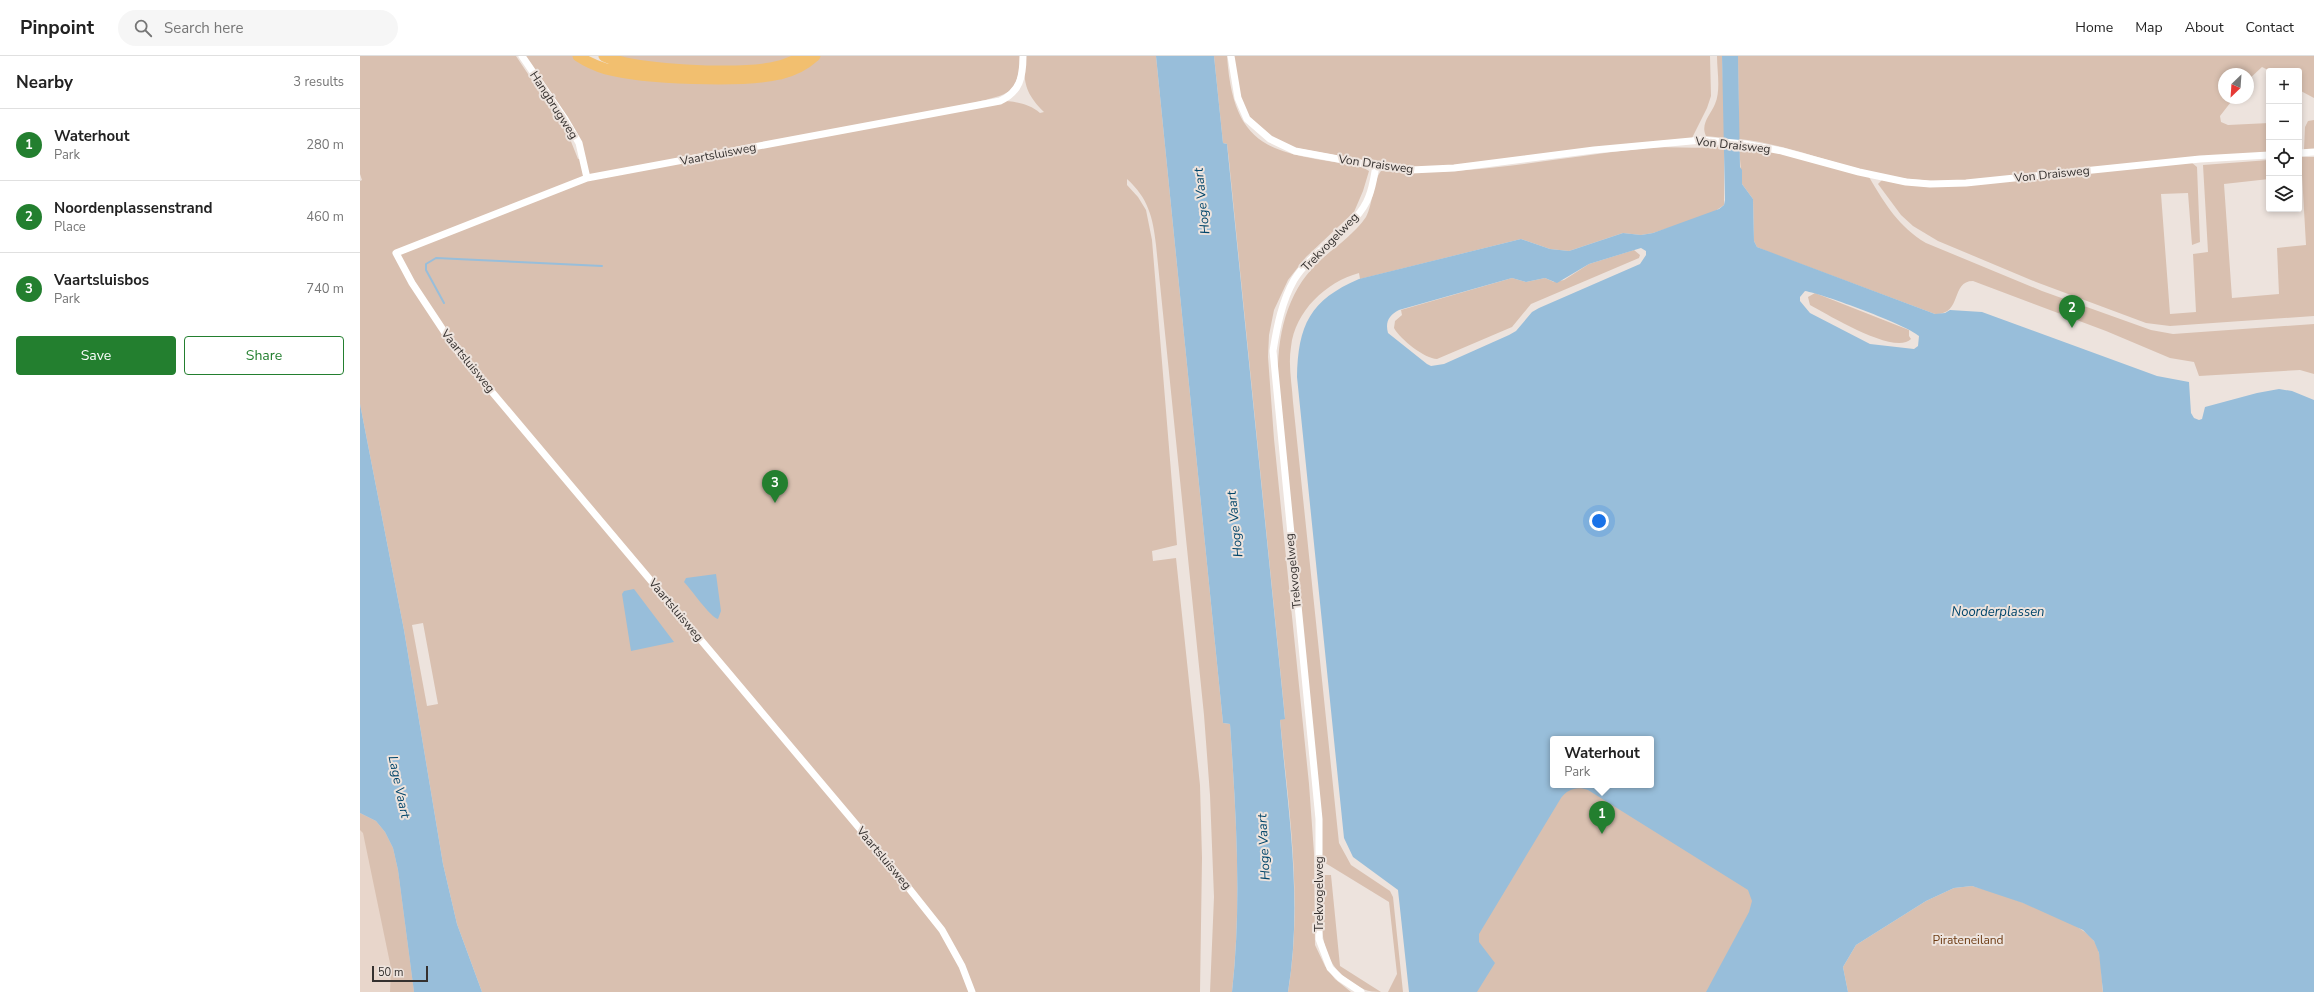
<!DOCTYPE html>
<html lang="en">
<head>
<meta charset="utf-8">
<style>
	:root { --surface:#fff; --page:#f6f6f6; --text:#222; --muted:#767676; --line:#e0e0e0; --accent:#237f2f }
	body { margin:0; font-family:"Nunito Sans",sans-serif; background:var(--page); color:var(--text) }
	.controls { position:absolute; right:12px; top:12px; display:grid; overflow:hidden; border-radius:4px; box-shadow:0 2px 6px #0003 }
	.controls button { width:36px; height:36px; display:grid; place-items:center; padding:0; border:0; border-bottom:1px solid var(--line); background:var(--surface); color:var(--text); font:20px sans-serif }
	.compass { position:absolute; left:1858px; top:12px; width:36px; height:36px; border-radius:50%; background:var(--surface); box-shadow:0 2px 6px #0003; rotate:205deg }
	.scale { position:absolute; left:12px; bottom:10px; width:56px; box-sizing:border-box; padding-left:4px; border:2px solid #35312f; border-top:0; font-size:11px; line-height:14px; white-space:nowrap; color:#35312f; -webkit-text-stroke:3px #ede3dd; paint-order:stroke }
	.you { position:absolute; left:1239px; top:465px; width:14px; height:14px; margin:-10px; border:3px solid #fff; border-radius:50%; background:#1a73e8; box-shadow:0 0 0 6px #1a73e833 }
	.badge { display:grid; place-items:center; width:26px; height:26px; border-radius:50%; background:var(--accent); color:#fff; font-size:13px; font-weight:700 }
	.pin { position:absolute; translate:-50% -33px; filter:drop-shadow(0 1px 2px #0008) }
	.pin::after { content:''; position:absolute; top:21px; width:14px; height:12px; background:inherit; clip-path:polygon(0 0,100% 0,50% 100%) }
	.popup { position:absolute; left:1190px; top:680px; width:104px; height:52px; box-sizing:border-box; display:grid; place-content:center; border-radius:4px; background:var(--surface); filter:drop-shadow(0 1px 3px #0005); font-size:13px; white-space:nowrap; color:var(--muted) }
	.popup b { font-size:15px; color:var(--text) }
	.popup::after { content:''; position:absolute; left:50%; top:100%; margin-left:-8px; border:8px solid transparent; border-top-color:var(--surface) }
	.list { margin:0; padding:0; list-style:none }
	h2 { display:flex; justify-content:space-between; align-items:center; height:52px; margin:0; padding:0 16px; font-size:17px }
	h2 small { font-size:13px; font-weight:400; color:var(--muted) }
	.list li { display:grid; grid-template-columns:26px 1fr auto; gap:12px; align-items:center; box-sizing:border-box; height:72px; padding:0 16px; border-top:1px solid var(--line) }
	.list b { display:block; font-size:15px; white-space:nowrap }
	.list p { margin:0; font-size:13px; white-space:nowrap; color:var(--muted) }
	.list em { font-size:13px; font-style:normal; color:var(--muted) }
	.actions { display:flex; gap:8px; padding:12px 16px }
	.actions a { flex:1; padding:9px 0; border:1px solid var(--accent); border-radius:4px; text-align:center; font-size:14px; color:var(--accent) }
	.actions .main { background:var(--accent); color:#fff }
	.icon { flex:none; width:22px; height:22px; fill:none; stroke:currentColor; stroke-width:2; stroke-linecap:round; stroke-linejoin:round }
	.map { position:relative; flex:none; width:1954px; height:936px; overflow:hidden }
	header { display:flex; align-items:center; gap:24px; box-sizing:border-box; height:56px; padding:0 20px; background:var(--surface); border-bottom:1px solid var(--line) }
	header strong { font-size:19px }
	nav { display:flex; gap:22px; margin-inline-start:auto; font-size:14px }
	.search { width:280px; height:36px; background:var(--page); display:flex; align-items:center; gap:10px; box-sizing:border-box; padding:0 14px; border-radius:22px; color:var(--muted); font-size:15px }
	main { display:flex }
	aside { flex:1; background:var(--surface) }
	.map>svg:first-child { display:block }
	.built { fill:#e8d6cb }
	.green { fill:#d9c0b0; fill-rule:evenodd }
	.water { fill:#98beda; fill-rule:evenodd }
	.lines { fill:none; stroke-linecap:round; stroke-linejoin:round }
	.stream { stroke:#98beda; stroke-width:2 }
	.minor { stroke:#fff; stroke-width:7 }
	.trunk { stroke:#f2bf6f; stroke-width:11 }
	.labels { text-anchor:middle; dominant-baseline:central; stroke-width:4; stroke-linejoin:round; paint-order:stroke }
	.street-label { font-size:12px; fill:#35312f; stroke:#ede3dd }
	.park-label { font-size:12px; fill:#6e3c14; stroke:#ede3dd }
	.water-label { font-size:13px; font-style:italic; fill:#00456a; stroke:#ede3dd }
</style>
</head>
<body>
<header>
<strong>Pinpoint</strong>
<div class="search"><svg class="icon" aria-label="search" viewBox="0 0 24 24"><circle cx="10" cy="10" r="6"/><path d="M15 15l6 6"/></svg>Search here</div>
<nav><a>Home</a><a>Map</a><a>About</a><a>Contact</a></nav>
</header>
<main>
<aside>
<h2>Nearby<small>3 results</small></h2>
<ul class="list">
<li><span class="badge">1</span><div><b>Waterhout</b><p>Park</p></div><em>280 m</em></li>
<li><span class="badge">2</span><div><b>Noordenplassenstrand</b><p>Place</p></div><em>460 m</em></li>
<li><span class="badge">3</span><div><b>Vaartsluisbos</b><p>Park</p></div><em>740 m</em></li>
</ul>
<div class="actions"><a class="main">Save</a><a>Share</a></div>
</aside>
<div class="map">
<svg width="1954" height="936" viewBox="0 0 1954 936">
	<rect width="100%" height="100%" fill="#ede3dd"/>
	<!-- built -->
	<path class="built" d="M0,606l63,330h-63z"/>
	<!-- green -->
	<path class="green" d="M0,0h156l52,78 10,25 5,-1 -2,-10 -59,-92h51l9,6 96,17 142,-23h200c-2,38 -9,37 -43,46 21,-1 46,-4 63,11l4,-1c-19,-19 -21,-30 -19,-56h131l67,667 7,1c6,91 12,177 2,268h-22l4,-95 -4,-102 -6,-80 -48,-470c-3,-28 -8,-47 -29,-66v6l11,12 8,13 6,30 25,305 -25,6 1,10 23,-3 24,227 2,73 -2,134h-718l-25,-68 -14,-60 -39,-234 -44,-226v-223l2,-1 -2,-6zM63,567l15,81 -11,2 -15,-81z
		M249,0h190l-39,11 -102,-1z
		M854,0h13c7,102 53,95 135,111l7,4 -6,20 -9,21 -48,45 -18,23 -14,30 -5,25 -1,22 6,82 35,345 5,69 1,92 10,21 10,13 16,13h-63c15,-91 1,-181 -8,-272l5,-2 -56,-557 -2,-17 -4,-1z
		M872,0h478l1,40 -4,12 -15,30 -258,30 -45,-3 -109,-20 -28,-23 -10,-16z
		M1357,0h5l3,82 -19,-2c-6,-12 5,-22 9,-32 6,-14 2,-33 2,-48z
		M1378,0h576v42l-15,-8v-19h-29l-8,-4 -14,13v-6h-24v24h10l-14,18 1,6 7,3 41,-2v29l-324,30c-23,-2 -46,-3 -69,-9 -46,-10 -90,-29 -137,-34z
		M1954,64v30h-10l1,-23 3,-6z
		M1364,90v59l-13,9 -58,19 -12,2 -18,-2 -54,18 -19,-2 -29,-10 -161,40 -1,-6c-33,9 -64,38 -68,74 -3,18 1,37 2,55l46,441 12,22 39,26 3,6 10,95h-15l9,-18 -8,-72 -67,-41 -44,-483c-1,-45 10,-91 46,-121 14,-12 31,-24 42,-40 7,-13 7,-36 15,-46 87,6 172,-13 258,-22 28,-4 56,1 85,-3z
		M1379,91l35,5 95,25c16,27 30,50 57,66l116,48 109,39 22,4 141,-10v50l-14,-4 -101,6 -5,-14 -24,-4 -64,-27 -133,-50c-23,0 -10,34 -38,33l-164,-61 -14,-6 -3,-6 -1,-42 -11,-15z
		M1941,101h13v159l-144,10 -24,-3 -110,-41 -98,-41 -25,-15 -12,-11 -23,-31 4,-4 24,5 285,-23 6,5 3,75 -8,3 -4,-52 -27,1 9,120 26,-2 -3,-58 15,-2 -5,-87 66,-5v19l-45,5 8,114 47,-4 -2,-46 29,-3z
		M1274,194l6,5 -1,3 -108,46 -19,23 -75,32c-12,0 -37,-20 -43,-31l1,-7 7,-6 -1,-5 111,-32 14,4 19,-4 9,4 10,-2 25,-16z
		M1455,237l94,37v6l2,3c-16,17 -84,-25 -101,-34l-2,-8z
		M1206,729h20l176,108 -53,99h-234l-2,-52z
		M0,757l16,8 9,11 8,16 5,22 16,122h-24l1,-24 -28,-135 -3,-3z
		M962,819h9l9,91 41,26c-14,0 -20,-3 -31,-11 -36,-23 -28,-69 -28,-106z
		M1612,830c26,7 109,34 122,55 9,14 7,35 9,51h-255l-5,-25 13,-22 70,-44 28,-13z"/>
	<!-- water -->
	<path class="water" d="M796,0h58l9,87 4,1 58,575 -5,1c8,91 23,181 8,272h-56c10,-90 4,-178 -2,-268l-7,-1z
		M1362,0h16l2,111 2,3v14l11,15 1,42 3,6 178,67 10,-1 5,-3 32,2 175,64 32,6 2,31 3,5 5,2 3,-1 3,-12 52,-14 22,-4 13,2 22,9v592h-211l-4,-39 -5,-12 -11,-11 -60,-27 -51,-17 -18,2 -28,13 -70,44 -13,22 5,25h-142l43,-80 3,-11 -4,-11 -160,-100c-11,-4 -20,-1 -27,8l-82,136v8l16,21 -18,29h-68l-11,-102 -45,-33 -9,-19 -47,-461c1,-52 13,-77 62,-98l162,-40 29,10 19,2 54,-18 18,2 12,-2 66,-24 5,-4 1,-5zM1281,192l5,3v4l-6,9 -101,44 -7,4 -16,19 -7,4 -65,29 -13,2 -4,-2 -39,-31c-3,-11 1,-18 11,-23l113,-32 14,4 19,-4 12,5 32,-19zM1445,235c18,3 102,34 114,45l-1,10 -4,3 -44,-5 -60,-31 -10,-12v-4zM1193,683h98v46h-98z
		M0,348l44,226 39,234 14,60 25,68h-68l-16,-122 -5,-22 -8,-16 -9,-11 -16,-8z
		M356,518l5,37 -3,8c-9,-3 -26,-29 -34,-37l2,-4z
		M274,533l40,53 -43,9 -9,-57 2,-3z"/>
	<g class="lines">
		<!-- stream -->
		<path class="stream" d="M84,247l-18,-33v-6l10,-6 166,8"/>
		<!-- minor -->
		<path class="minor" d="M162,0l43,63 14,24 8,35
			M871,0l7,42 9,21 23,20 25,12 81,15 35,4 43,-2 140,-18 108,-10 43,4 37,7 77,21 47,10 24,2 36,-1 234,-24 69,-4
			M1939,97l15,-1
			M612,936l-10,-26 -20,-36 -50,-63 -437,-519 -43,-65 -16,-30 191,-75 413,-77c20,-9 23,-24 23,-45
			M1001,936l-21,-14 -10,-10 -11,-29v-120l-46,-468c4,-25 9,-50 21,-71 18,-30 65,-54 75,-84 4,-10 5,-20 7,-30"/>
		<!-- trunk -->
		<path class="trunk" d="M218,0c9,6 18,10 28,13 37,10 137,14 174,5 14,-3 25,-9 35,-18
			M244,0c31,15 132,18 167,12 11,-2 22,-6 32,-12"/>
	</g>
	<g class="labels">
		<!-- street labels -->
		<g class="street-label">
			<text transform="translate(194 49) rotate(57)">Hangbrugweg</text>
			<text transform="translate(1373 89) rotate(6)">Von Draisweg</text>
			<text transform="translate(358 98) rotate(-11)">Vaartsluisweg</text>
			<text transform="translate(1016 108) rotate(8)">Von Draisweg</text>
			<text transform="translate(1692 118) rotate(-6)">Von Draisweg</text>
			<text transform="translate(970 186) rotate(-46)">Trekvogelweg</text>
			<text transform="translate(108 305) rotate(51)">Vaartsluisweg</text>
			<text transform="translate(933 515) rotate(-96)">Trekvogelweg</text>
			<text transform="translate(316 554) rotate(50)">Vaartsluisweg</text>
			<text transform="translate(524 802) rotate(50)">Vaartsluisweg</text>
			<text transform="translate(959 838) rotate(-90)">Trekvogelweg</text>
		</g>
		<!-- park labels -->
		<g class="park-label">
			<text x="1608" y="884">Pirateneiland</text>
		</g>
		<!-- water labels -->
		<g class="water-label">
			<text transform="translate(842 145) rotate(-96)">Hoge Vaart</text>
			<text transform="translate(875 468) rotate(-96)">Hoge Vaart</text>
			<text x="1638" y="556">Noorderplassen</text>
			<text transform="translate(39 731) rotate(78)">Lage Vaart</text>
			<text transform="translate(904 791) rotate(-93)">Hoge Vaart</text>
		</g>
	</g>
</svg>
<div class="controls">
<button>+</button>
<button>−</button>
<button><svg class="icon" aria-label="locate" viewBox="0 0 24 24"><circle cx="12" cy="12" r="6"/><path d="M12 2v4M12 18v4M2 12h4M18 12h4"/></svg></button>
<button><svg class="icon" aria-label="layers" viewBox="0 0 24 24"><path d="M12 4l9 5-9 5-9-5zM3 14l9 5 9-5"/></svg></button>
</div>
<svg class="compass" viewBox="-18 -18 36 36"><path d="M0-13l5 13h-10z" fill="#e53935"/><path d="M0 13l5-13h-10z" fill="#767676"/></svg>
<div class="scale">50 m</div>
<div class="you"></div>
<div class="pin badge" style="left:1242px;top:778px">1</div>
<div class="popup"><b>Waterhout</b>Park</div>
<div class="pin badge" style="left:1712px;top:272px">2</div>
<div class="pin badge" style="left:415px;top:447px">3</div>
</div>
</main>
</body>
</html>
